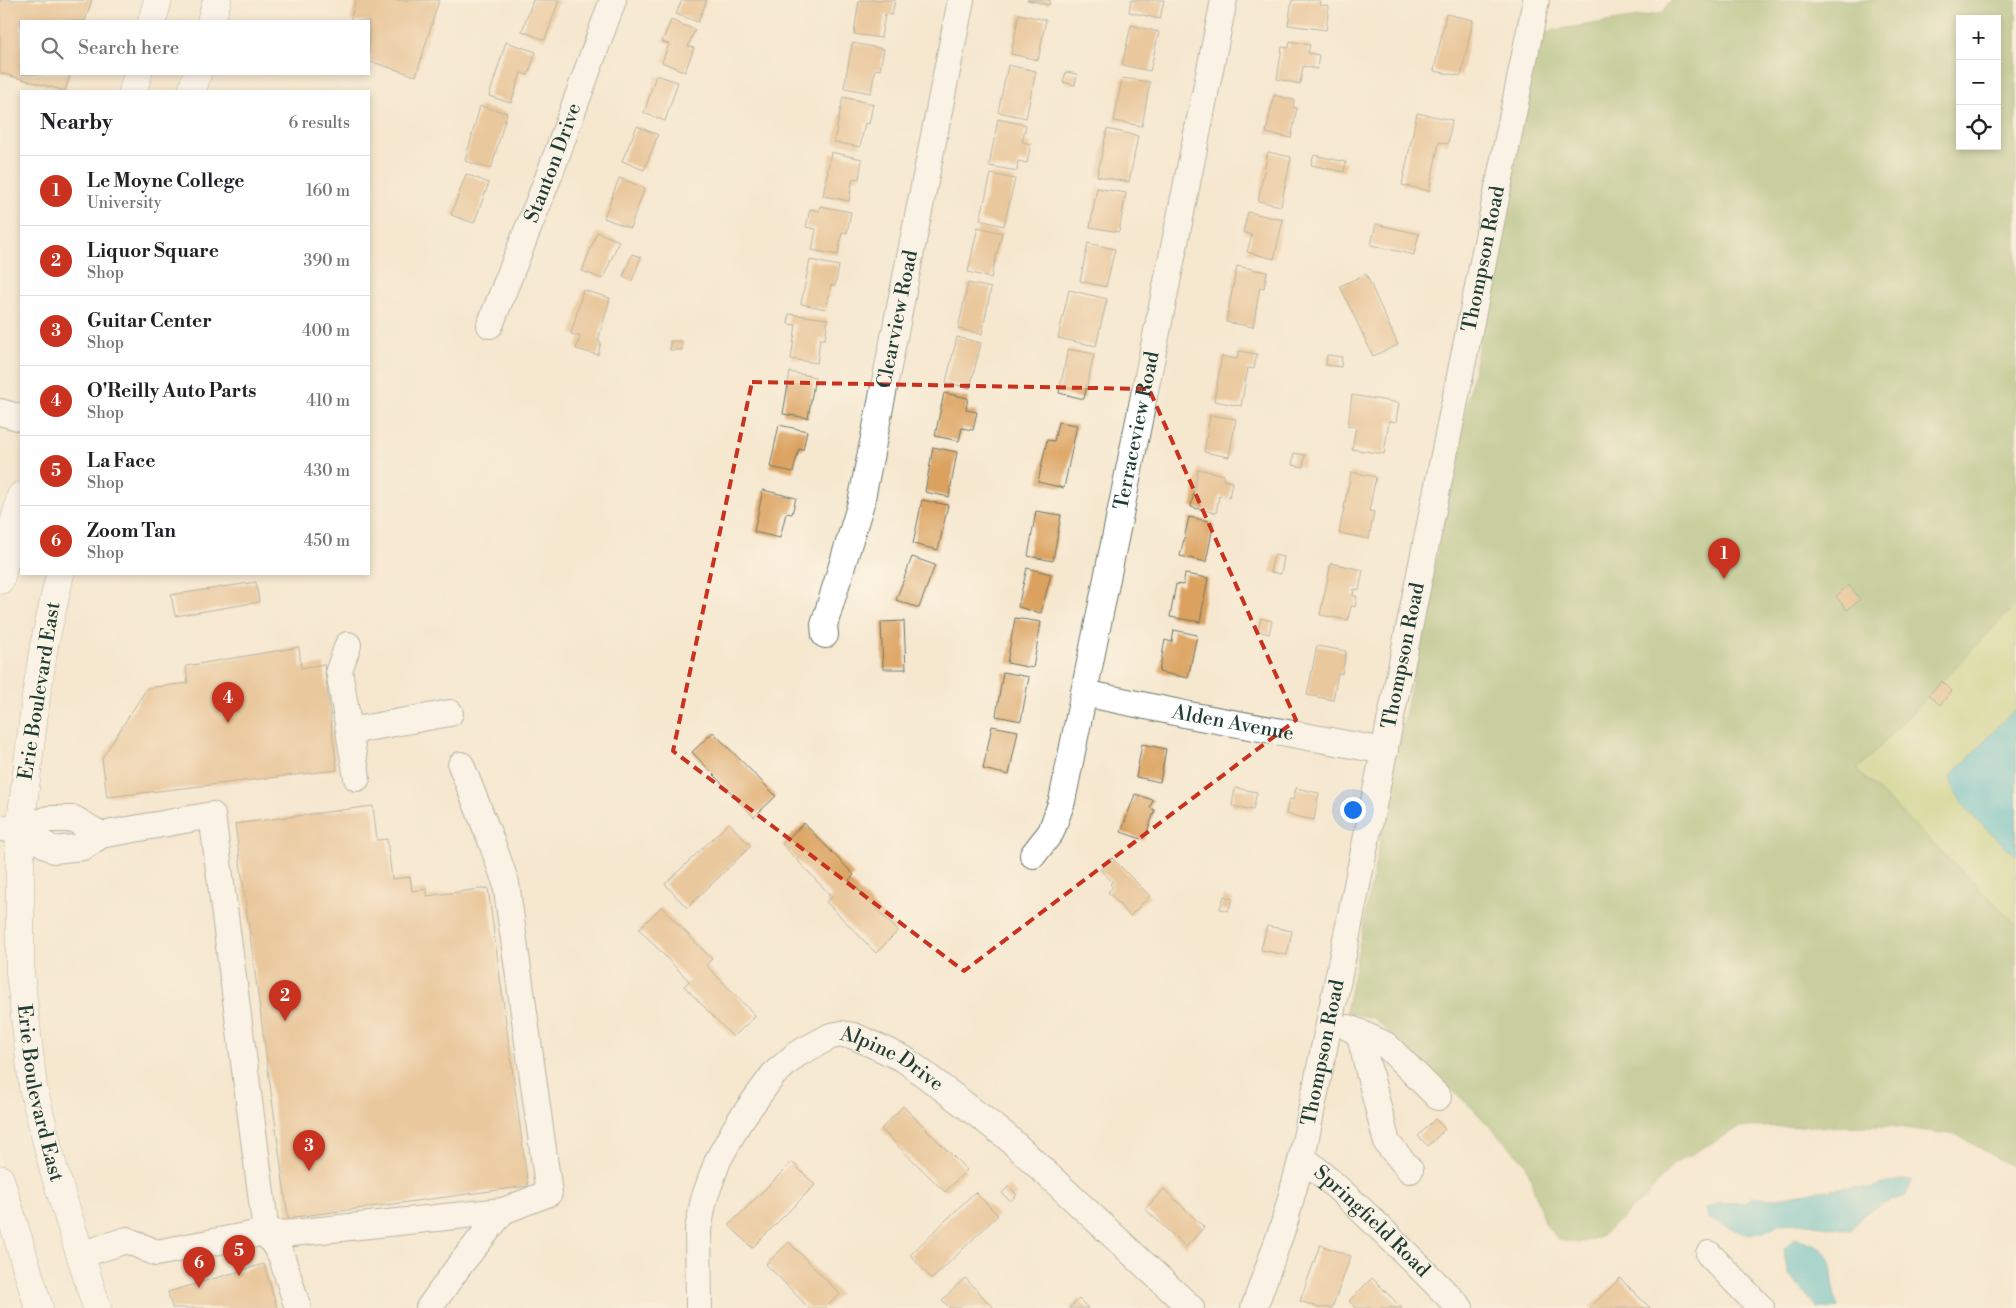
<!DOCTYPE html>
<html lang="en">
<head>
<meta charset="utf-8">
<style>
	:root { --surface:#fff; --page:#f6f6f6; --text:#202124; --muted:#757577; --line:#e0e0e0; --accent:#c8321e }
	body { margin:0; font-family:"Libre Bodoni",serif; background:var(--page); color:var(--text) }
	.controls { position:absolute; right:15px; top:15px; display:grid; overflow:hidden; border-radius:0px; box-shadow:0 2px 8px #0003 }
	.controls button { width:45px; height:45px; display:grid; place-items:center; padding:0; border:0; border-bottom:1px solid var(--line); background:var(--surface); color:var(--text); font:25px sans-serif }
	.you { position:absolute; left:1352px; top:809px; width:18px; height:18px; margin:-12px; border:4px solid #fff; border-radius:50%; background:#1a73e8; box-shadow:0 0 0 8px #1a73e833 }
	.badge { display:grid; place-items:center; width:32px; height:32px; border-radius:50%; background:var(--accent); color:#fff; font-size:16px; font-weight:700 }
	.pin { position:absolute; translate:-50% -41px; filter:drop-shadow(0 1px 2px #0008) }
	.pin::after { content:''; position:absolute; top:26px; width:18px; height:15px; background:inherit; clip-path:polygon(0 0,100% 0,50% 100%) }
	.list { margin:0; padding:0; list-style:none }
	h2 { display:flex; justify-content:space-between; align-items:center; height:65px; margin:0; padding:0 20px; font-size:21px }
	h2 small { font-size:16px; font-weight:400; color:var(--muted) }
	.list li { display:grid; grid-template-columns:32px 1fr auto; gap:15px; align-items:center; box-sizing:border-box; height:70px; padding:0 20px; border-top:1px solid var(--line) }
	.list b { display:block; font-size:19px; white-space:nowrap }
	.list p { margin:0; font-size:16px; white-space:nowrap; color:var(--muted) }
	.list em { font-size:16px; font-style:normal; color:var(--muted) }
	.icon { flex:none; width:28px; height:28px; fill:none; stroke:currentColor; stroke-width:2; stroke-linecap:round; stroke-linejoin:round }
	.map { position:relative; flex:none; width:2016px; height:1308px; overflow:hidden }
	.search { position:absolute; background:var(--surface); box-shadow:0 2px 8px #0003; left:20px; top:20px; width:350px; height:55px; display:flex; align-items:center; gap:12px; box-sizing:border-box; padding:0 18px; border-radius:0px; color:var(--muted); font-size:19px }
	.panel { position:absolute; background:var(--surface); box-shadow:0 2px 8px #0003; left:20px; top:90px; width:350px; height:485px; border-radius:0px }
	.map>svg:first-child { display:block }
	.green { fill:#b9cc6f; stroke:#6c8452 }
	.forest { fill:#92b062; stroke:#58764b; fill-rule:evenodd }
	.water { fill:#4fbdc7; stroke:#377d7e }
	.building { fill:#dba25e }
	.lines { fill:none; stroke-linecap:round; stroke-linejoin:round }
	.minor-casing { stroke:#6a786a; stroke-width:28 }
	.major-casing { stroke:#6a786a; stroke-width:29 }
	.minor { stroke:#fff; stroke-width:26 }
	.major { stroke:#fff; stroke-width:28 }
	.marked { fill:none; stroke:#c8321e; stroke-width:4; stroke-dasharray:10 6; stroke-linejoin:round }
	.labels { text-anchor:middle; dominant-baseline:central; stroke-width:4; stroke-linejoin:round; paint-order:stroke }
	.street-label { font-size:20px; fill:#1f3d34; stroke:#fcf5e5 }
</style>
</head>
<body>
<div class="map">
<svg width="2016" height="1308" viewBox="0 0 2016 1308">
	<rect width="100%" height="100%" fill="#fcf5e5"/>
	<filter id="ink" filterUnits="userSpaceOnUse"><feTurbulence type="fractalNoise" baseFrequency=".02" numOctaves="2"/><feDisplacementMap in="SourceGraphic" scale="10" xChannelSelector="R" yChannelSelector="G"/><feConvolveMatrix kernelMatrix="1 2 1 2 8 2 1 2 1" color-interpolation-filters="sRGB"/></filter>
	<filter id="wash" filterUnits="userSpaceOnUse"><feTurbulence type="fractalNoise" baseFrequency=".0096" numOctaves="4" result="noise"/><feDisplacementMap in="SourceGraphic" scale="20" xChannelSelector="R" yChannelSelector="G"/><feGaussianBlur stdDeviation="1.12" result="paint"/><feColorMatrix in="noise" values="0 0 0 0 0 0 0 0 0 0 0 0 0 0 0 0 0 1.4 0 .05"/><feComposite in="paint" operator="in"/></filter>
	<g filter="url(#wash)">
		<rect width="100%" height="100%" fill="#f6e7cf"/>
		<!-- green -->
		<path class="green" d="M2016,604v320l-159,-154z"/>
		<!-- forest -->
		<path class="forest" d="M1671,0h345v604l-159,166 159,154v245l-59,-34 -67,-9 -150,1 -68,38 -25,31 -45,40 -23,7 -21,-3 -14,-18 -18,-58 -54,-56 -99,-90 -27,-6 195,-980 121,-19zM1960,19h37v127h-37z"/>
		<!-- water -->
		<path class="water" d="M2016,708v148c-24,-23 -58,-46 -66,-79z
			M1899,1180h13l-6,16 -18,6 -25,12 -12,16 -52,-7 -20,1 -17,9 -18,1 -36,-16 -2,-10 14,-6 25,1 9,-7 10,3 13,-1 67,-11 26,1z
			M1795,1238c49,12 31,32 43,70h-21l-29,-35 -5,-23z"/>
		<g id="blocks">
			<!-- building -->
			<path class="building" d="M0,0h92l-7,21h-64v53h49l-5,17 -65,-18z
				M356,0h83l-23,76 -47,-15v-40h-19z
				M533,0h26l-14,40 -23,-9z
				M682,0h25l-9,22 -22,-8z
				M859,0h36l-3,15 -7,-1 -4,24 -27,-4z
				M1027,0h23l-1,5z
				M1131,0h33l-4,19 -31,-7z
				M1292,0h29l-1,5 9,1 -3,24 -38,-5z
				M1019,14l27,6 -8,40 -27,-6z
				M1446,14l27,6 -12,56 -27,-5z
				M671,20l24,10 -7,16 6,2 -9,24 -23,-10 7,-18 -7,-2z
				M1131,25l28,7 -9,39 -28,-6z
				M1290,41l20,4 -2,8 11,2 -2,14 -14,-3 -3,18 -23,-5 5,-32 7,1z
				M506,42l30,10 -8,23 -7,-2 -10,30 -22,-7z
				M852,43l32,6 -4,21 -5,-1 -4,24 -27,-5z
				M1008,65l28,6 -10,47 -28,-6z
				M1066,72l11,2 -2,11 -12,-3z
				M656,75l22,7 -13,39 -21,-8z
				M1122,78l28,4 -8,44 -28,-5z
				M1274,95l20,5 -1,7 4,1 -6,30 -25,-5z
				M843,97l30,7 -4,20 -4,-1 -5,24 -26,-5z
				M480,106l27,7 -16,56 -26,-8z
				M1417,113l35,7 -4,24 -9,-2 -10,49 -27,-6z
				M998,119l28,6 -4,17 9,2 -4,19 -9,-2 -1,10 -28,-5z
				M637,126l21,9 -14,35 -22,-9z
				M1107,129l31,7 -9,46 -32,-6z
				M831,152l31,7 -3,20 -6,-1 -4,23 -26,-5z
				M1268,152l23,5 -10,49 -23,-5z
				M1314,155l32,7 -2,10 -33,-7z
				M466,174l23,9 -15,40 -23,-8z
				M991,174l24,5 -11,47 -24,-6z
				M619,178l26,10 -15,40 -26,-10z
				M1097,188l29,5 -7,39 -29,-5z
				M820,206l31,6 -4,21 -5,-1 -4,23 -26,-5 4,-21 -10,-2 4,-18 9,2z
				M1248,212l35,8 -9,39 -27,-7 5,-17 -9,-3z
				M1376,224l43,10 -5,21 -43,-10z
				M978,227l24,6 -11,45 -23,-6z
				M597,232l22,9 -16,38 -21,-8z
				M1088,243l27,6 -9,38 -26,-6z
				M632,254l9,3 -9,24 -9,-4z
				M810,260l29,6 -4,20 -4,-1 -5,24 -25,-5z
				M1237,266l30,6 -3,16 -4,-1 -7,40 -27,-5z
				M1366,274l32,71 -25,11 -33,-70z
				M968,283l23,5 -9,46 -24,-5z
				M583,290l27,8 -12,43 3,1 -3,13 -22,-6 4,-13 -9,-2z
				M1069,290l38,9 -11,47 -38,-8z
				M789,314l39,5 -3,20h-5l-3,24 -26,-4 5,-34 -8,-1z
				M957,337l24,6 -11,45 -24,-6z
				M670,341h12v9h-12z
				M1068,349l26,5 -10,45 -25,-6z
				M1239,351l18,3 -3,15 -6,-1 -7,38 -27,-5 8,-45 15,3z
				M1327,355l15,2 -1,10 -15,-2z
				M790,372l25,5 -7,41 -25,-4z
				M944,393l24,5 -2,12 11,2 -4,18 -11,-2 -3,13 -24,-5z
				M1352,395l47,8 -3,19 -7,-1 -5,33 -32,-5 4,-22 -8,-1z
				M1210,415l26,4 -7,38 -25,-5z
				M1058,422l19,3 -13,63 -26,-6 9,-42 7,1z
				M779,425l28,6 -4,19 -4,-1 -6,23 -23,-5z
				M933,447l24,5 -8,45 -24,-5z
				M1294,453l11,2 -2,12 -11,-2z
				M1198,469l26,6 -1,5 9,2 -3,16 -10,-2 -3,17 -25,-6z
				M1351,472l25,5 -7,34 5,1 -5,27 -30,-6z
				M763,490l33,8 -4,16 -6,-1 -6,25 -26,-6z
				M922,500l26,5 -10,45 -25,-6z
				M1036,511l25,4 -8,46 -25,-5z
				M1189,517l25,5 -8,40 -26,-6z
				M1274,555l10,2 -3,17 -11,-2z
				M912,557l23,8 -16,43 -23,-8z
				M1331,563l32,7 -4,20 -5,-1 -1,7h4l-2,11 -4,-1 -3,14 -28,-5z
				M1027,568l24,6 -10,39 -23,-6z
				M1185,574l23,4 -8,44 -30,-5 6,-33 7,1z
				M256,582l3,20 -84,14 -4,-21z
				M1849,585l11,14 -13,11 -11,-14z
				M1015,618l26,4 -8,46 -26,-5z
				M1261,618l11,3 -3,13 -11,-3z
				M904,621l2,48h-23l-2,-47z
				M1174,630l23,5 -9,43 -29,-6 6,-32 7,2z
				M1317,646l29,5 -4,23 -4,-1 -5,27 -26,-5z
				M299,647l2,21 23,-4 13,106 -230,27 -5,-39 45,-70 41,-5 -2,-17z
				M1003,672l26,5 -8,44 -25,-5z
				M1942,681l10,10 -12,14 -11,-10z
				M992,726l26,5 -9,44 -26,-6z
				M713,732l63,64 -22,21 -62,-65z
				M1142,744l24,5 -6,33 -24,-5z
				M1235,788l22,4 -4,18 -21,-4z
				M1296,788l23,5 -5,27 -28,-6 3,-15 4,1z
				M1135,794l18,6 -3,8 5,2 -11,30 -23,-8z
				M373,806l4,34 10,-1 5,40 18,-2 2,14 15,-2v7l61,-8 40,298 -240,32 -53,-394z
				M729,823l22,23 -64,62 -22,-24z
				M804,823l50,52 -5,5 49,51 -22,22 -50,-51 6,-5 -50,-53z
				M1112,858l38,38 -20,20 -22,-24 5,-5 -3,-3 3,-2 -13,-12z
				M1224,896l9,3 -5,12 -8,-2z
				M661,907l51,52 -6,6 50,51 -23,21 -49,-51 5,-5 -50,-52z
				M1267,926l25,5 -5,24 -26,-5z
				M903,1106l64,64 -22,22 -64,-63z
				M1435,1119l10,10 -17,17 -10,-10z
				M792,1162l23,23 -63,63 -23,-23z
				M1009,1186l8,9 -7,6 -8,-8z
				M1164,1189l40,38 -18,20 -41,-38z
				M975,1192l23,23 -66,64 -22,-24z
				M789,1242l51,52 -14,14h-17l-43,-44z
				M1320,1245l31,11 -19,52h-13l-19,-7z
				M264,1264l13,44h-105l-4,-16z
				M965,1278l29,30h-44l-8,-8z
				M1372,1278l30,30h-46l-7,-7z
				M1620,1278l30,30h-60z
				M1079,1299l9,9h-19z"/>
		</g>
	</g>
	<g filter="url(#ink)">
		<use href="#blocks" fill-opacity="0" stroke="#6a786a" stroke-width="1"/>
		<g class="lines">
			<defs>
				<g id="minor">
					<path id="s1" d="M490,325l60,-152 63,-173"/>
					<path d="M0,412l21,6"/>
					<path id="s2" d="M825,635l-1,-10 37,-122 100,-503"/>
					<path d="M348,645l-9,25 18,108"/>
					<path id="s3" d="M1084,693l105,22 196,36"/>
					<path d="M350,731l100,-18"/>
					<path d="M461,765l31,78 14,40 43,310 -46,18"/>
					<path d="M0,828l20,2 28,-11h26l27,16"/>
					<path d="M20,830l34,20 29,-3 18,-12 111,-20 54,417 -110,21 -29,-13 -47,15"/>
					<path id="s4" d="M1033,855l18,-23 11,-31 162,-801"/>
					<path d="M1349,1028l37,17 52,52"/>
					<path d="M1359,1032l28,111 23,27"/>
					<path id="s5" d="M1302,1157c56,47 107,99 158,151"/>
					<path d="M266,1232l17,2 220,-23 -44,55 -30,42"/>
					<path d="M266,1232l15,23 17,53"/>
					<path d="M1709,1254l52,54"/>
					<path id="s6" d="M699,1308l-1,-78 6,-31 14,-39 21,-38 34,-47 24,-21 34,-18 11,-2 12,2 50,23 102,77 185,172"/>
					<path id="s7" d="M1254,1308l30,-84 18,-67 234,-1157"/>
				</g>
				<g id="major">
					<path d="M152,21l6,-21"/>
					<path d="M211,21l6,-21"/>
					<path d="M133,91l5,-17"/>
					<path d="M192,91l5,-17"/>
					<path id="s8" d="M60,574l-16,72 -8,51 -16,133v142l13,115 21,84 43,137"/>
					<path d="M0,580l21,-84"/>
					<path d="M0,1179l39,129"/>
				</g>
			</defs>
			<!-- minor casing -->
			<use href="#minor" class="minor-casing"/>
			<!-- major casing -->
			<use href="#major" class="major-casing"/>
			<!-- minor -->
			<use href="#minor" class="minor"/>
			<!-- major -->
			<use href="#major" class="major"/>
		</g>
	</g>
	<!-- marked area -->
	<path d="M0 0H2016V1308H0ZM752,382l397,7 147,331 -332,251 -291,-220z" fill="#f6e7cf" fill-opacity=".55" fill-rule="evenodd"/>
	<path class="marked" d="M752,382l397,7 147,331 -332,251 -291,-220z"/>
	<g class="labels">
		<!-- street labels -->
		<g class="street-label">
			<text stroke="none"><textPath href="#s1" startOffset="174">Stanton Drive</textPath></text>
			<text stroke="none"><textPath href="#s7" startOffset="1075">Thompson Road</textPath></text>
			<text stroke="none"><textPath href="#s2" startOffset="325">Clearview Road</textPath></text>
			<text stroke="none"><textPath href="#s4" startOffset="440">Terraceview Road</textPath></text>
			<text stroke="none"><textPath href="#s7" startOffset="670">Thompson Road</textPath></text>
			<text transform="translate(40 691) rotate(-81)">Erie Boulevard East</text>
			<text stroke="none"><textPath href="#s3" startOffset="152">Alden Avenue</textPath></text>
			<text stroke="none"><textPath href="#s7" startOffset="265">Thompson Road</textPath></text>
			<text stroke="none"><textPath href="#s6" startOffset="390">Alpine Drive</textPath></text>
			<text stroke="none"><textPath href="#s8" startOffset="524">Erie Boulevard East</textPath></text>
			<text stroke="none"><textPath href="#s5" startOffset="95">Springfield Road</textPath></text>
		</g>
	</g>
</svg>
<div class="controls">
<button>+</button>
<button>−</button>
<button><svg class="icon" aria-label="locate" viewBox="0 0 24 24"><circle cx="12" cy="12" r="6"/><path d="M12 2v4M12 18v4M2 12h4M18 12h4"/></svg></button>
</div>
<div class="you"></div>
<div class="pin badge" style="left:1724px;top:579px">1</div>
<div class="pin badge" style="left:285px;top:1021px">2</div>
<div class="pin badge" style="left:309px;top:1171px">3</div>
<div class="pin badge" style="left:228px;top:723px">4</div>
<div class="pin badge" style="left:239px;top:1276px">5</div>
<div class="pin badge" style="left:199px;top:1288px">6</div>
<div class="search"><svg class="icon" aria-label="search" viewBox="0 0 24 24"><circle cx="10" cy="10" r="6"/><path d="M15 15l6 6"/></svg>Search here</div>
<section class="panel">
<h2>Nearby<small>6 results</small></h2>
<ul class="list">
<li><span class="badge">1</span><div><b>Le Moyne College</b><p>University</p></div><em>160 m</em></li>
<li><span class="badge">2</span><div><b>Liquor Square</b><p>Shop</p></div><em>390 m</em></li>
<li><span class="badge">3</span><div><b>Guitar Center</b><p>Shop</p></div><em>400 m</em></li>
<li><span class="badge">4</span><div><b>O'Reilly Auto Parts</b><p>Shop</p></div><em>410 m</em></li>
<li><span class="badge">5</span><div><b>La Face</b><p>Shop</p></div><em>430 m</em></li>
<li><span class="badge">6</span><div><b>Zoom Tan</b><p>Shop</p></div><em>450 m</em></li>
</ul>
</section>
</div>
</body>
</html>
